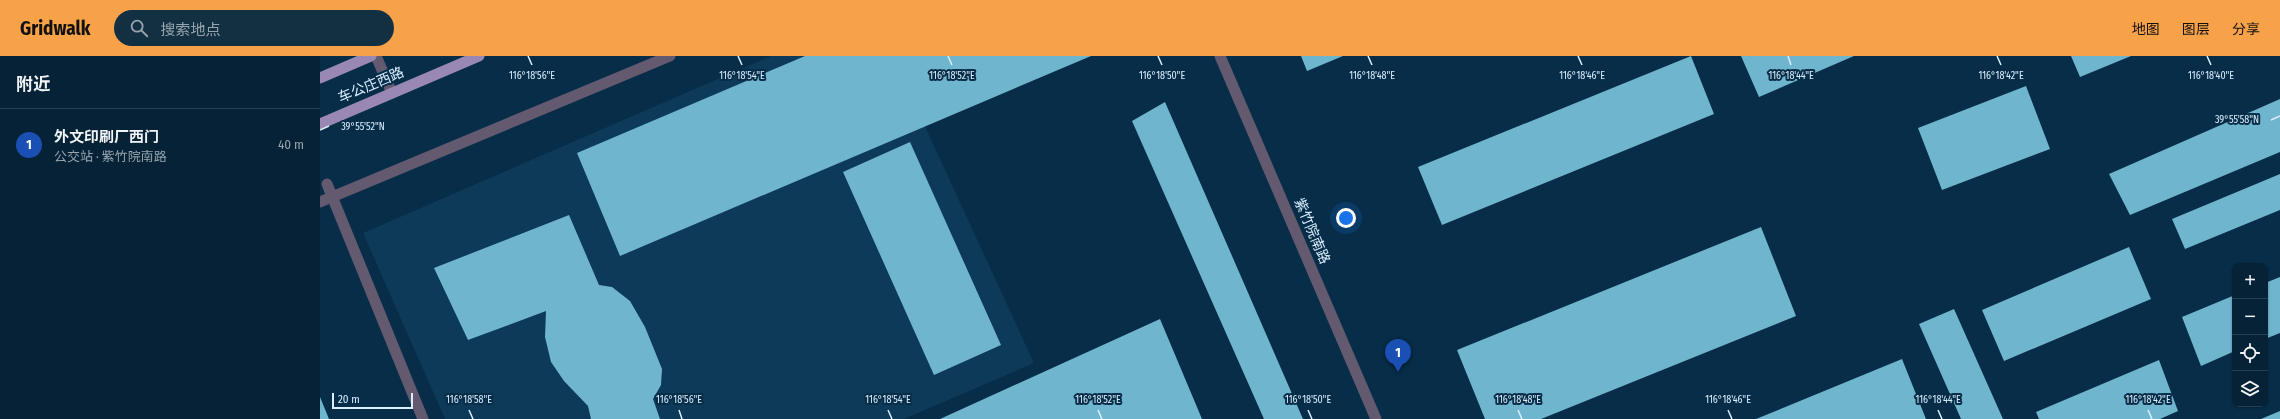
<!DOCTYPE html>
<html lang="zh">
<head>
<meta charset="utf-8">
<style>
	:root { --surface:#052236; --page:#132f42; --text:#f1f3f6; --muted:#97a4ad; --line:#263f51; --accent:#f7a149 }
	body { margin:0; font-family:"Fira Sans Condensed","Noto Sans SC",sans-serif; background:var(--page); color:var(--text) }
	.controls { position:absolute; right:12px; bottom:12px; display:grid; overflow:hidden; border-radius:8px; box-shadow:0 1px 3px #0004 }
	.controls button { width:36px; height:36px; display:grid; place-items:center; padding:0; border:0; border-bottom:1px solid var(--line); background:var(--surface); color:var(--text); font:20px sans-serif }
	.scale { position:absolute; left:12px; bottom:10px; width:81px; box-sizing:border-box; padding-left:4px; border:2px solid #d9eeff; border-top:0; font-size:11px; line-height:14px; white-space:nowrap; color:#d9eeff; -webkit-text-stroke:3px #072d48; paint-order:stroke }
	.you { position:absolute; left:1026px; top:162px; width:14px; height:14px; margin:-10px; border:3px solid #fff; border-radius:50%; background:#1a73e8; box-shadow:0 0 0 6px #1a73e833 }
	.badge { display:grid; place-items:center; width:26px; height:26px; border-radius:50%; background:var(--accent); color:#fff; font-size:13px; font-weight:700 }
	.pin { position:absolute; translate:-50% -33px; filter:drop-shadow(0 1px 2px #0008) }
	.pin::after { content:''; position:absolute; top:21px; width:14px; height:12px; background:inherit; clip-path:polygon(0 0,100% 0,50% 100%) }
	.list { margin:0; padding:0; list-style:none }
	h2 { display:flex; justify-content:space-between; align-items:center; height:52px; margin:0; padding:0 16px; font-size:17px }
	h2 small { font-size:13px; font-weight:400; color:var(--muted) }
	.list li { display:grid; grid-template-columns:26px 1fr auto; gap:12px; align-items:center; box-sizing:border-box; height:72px; padding:0 16px; border-top:1px solid var(--line) }
	.list b { display:block; font-size:15px; white-space:nowrap }
	.list p { margin:0; font-size:13px; white-space:nowrap; color:var(--muted) }
	.list em { font-size:13px; font-style:normal; color:var(--muted) }
	.icon { flex:none; width:22px; height:22px; fill:none; stroke:currentColor; stroke-width:2; stroke-linecap:round; stroke-linejoin:round }
	.map { position:relative; flex:none; width:1960px; height:363px; overflow:hidden }
	header { display:flex; align-items:center; gap:24px; box-sizing:border-box; height:56px; padding:0 20px; background:var(--accent); color:#111 }
	header strong { font-size:19px }
	nav { display:flex; gap:22px; margin-inline-start:auto; font-size:14px }
	.search { width:280px; height:36px; background:var(--page); display:flex; align-items:center; gap:10px; box-sizing:border-box; padding:0 14px; border-radius:22px; color:var(--muted); font-size:15px }
	main { display:flex }
	aside { flex:1; background:var(--surface) }
	.map>svg:first-child { display:block }
	.built { fill:#0d3a58 }
	.building { fill:#6fb5ce }
	.lines { fill:none; stroke-linecap:round; stroke-linejoin:round }
	.minor { stroke:#635a70; stroke-width:11 }
	.tertiary { stroke:#635a70; stroke-width:11 }
	.primary { stroke:#9a88b4; stroke-width:11 }
	.ticks { fill:none; stroke:#d9eeff; stroke-width:1.5 }
	.labels { text-anchor:middle; dominant-baseline:central; stroke-width:4; stroke-linejoin:round; paint-order:stroke }
	.street-label { font-size:14px; fill:#d9eeff; stroke:#072d48 }
	.ticks-label { font-size:10px; text-anchor:middle; fill:#d9eeff; stroke:#072d48; stroke-width:4; stroke-linejoin:round; paint-order:stroke }
</style>
</head>
<body>
<header>
<strong>Gridwalk</strong>
<div class="search"><svg class="icon" aria-label="search" viewBox="0 0 24 24"><circle cx="10" cy="10" r="6"/><path d="M15 15l6 6"/></svg>搜索地点</div>
<nav><a>地图</a><a>图层</a><a>分享</a></nav>
</header>
<main>
<aside>
<h2>附近<small></small></h2>
<ul class="list">
<li><span class="badge" style="background:#1a4fb4">1</span><div><b>外文印刷厂西门</b><p>公交站 · 紫竹院南路</p></div><em>40 m</em></li>
</ul>
</aside>
<div class="map">
<svg width="1960" height="363" viewBox="0 0 1960 363">
	<rect width="100%" height="100%" fill="#072d48"/>
	<!-- built -->
	<path class="built" d="M451,0h321l-169,66 111,241 -130,56h-459l-82,-186z"/>
	<!-- building -->
	<path class="building" d="M485,0h286l-471,200 -43,-103z
		M981,0h42l-36,15z
		M1371,0l23,58 -272,111 -24,-58z
		M1421,0h113l-95,41z
		M1751,0h60l-51,21z
		M1706,30l24,63 -108,41 -24,-62z
		M1960,43v53l-150,63 -21,-41z
		M845,46l138,317h-39l-132,-298z
		M590,86l91,203 -67,30 -91,-203z
		M1960,118v36l-95,39 -13,-30z
		M249,159l30,70 13,2 18,14 15,26 17,42 -1,16 -8,14 7,20h-69l-3,-13 -24,-25 -13,-19 -6,-25 1,-26 -78,29 -34,-72z
		M1441,171l35,89 -255,103h-56l-28,-69z
		M1809,191l22,52 -147,62 -22,-51z
		M1960,221v56l-15,6v-56z
		M1915,239v56l-34,15 -19,-49z
		M1634,253l49,110h-42l-42,-95z
		M840,263l42,100h-262z
		M1582,303l24,60h-170z
		M1839,304l19,51 -18,8h-121l-3,-7z
		M0,341l9,22h-9z
		M1960,355v8h-19z"/>
	<g class="lines">
		<!-- minor -->
		<path class="minor" d="M56,0l16,37
			M7,128l96,235"/>
		<!-- tertiary -->
		<path class="tertiary" d="M900,0l156,363
			M0,146l350,-146"/>
		<!-- primary -->
		<path class="primary" d="M0,22l51,-22
			M0,68l159,-68"/>
	</g>
	<!-- ticks -->
	<path class="ticks" d="M208,0l4,9M418,0l4,9M628,0l4,9M838,0l4,9M1048,0l4,9M1258,0l4,9M1468,0l3,9M1677,0l4,9M1887,0l4,9M1951,64l9,-4M0,74l9,-4M149,354l4,9M359,354l3,9M568,354l4,9M778,354l4,9M988,354l4,9M1198,354l4,9M1408,354l4,9M1618,354l4,9M1828,354l4,9"/>
	<g class="labels">
		<!-- street labels -->
		<g class="street-label">
			<text transform="translate(51 29) rotate(-23)">车公庄西路</text>
			<text transform="translate(992 175) rotate(67)">紫竹院南路</text>
		</g>
	</g>
	<g class="ticks-label">
		<text x="212" y="23">116°18'56"E</text>
		<text x="422" y="23">116°18'54"E</text>
		<text x="842" y="23">116°18'50"E</text>
		<text x="1262" y="23">116°18'46"E</text>
		<text x="1891" y="23">116°18'40"E</text>
		<text x="632" y="23">116°18'52"E</text>
		<text x="1052" y="23">116°18'48"E</text>
		<text x="1471" y="23">116°18'44"E</text>
		<text x="1681" y="23">116°18'42"E</text>
		<text x="1917" y="67">39°55'58"N</text>
		<text x="43" y="74">39°55'52"N</text>
		<text x="149" y="347">116°18'58"E</text>
		<text x="359" y="347">116°18'56"E</text>
		<text x="568" y="347">116°18'54"E</text>
		<text x="778" y="347">116°18'52"E</text>
		<text x="988" y="347">116°18'50"E</text>
		<text x="1198" y="347">116°18'48"E</text>
		<text x="1408" y="347">116°18'46"E</text>
		<text x="1618" y="347">116°18'44"E</text>
		<text x="1828" y="347">116°18'42"E</text>
	</g>
</svg>
<div class="controls">
<button>+</button>
<button>−</button>
<button><svg class="icon" aria-label="locate" viewBox="0 0 24 24"><circle cx="12" cy="12" r="6"/><path d="M12 2v4M12 18v4M2 12h4M18 12h4"/></svg></button>
<button><svg class="icon" aria-label="layers" viewBox="0 0 24 24"><path d="M12 4l9 5-9 5-9-5zM3 14l9 5 9-5"/></svg></button>
</div>
<div class="scale">20 m</div>
<div class="you"></div>
<div class="pin badge" style="left:1078px;top:316px;background:#1a4fb4">1</div>
</div>
</main>
</body>
</html>
